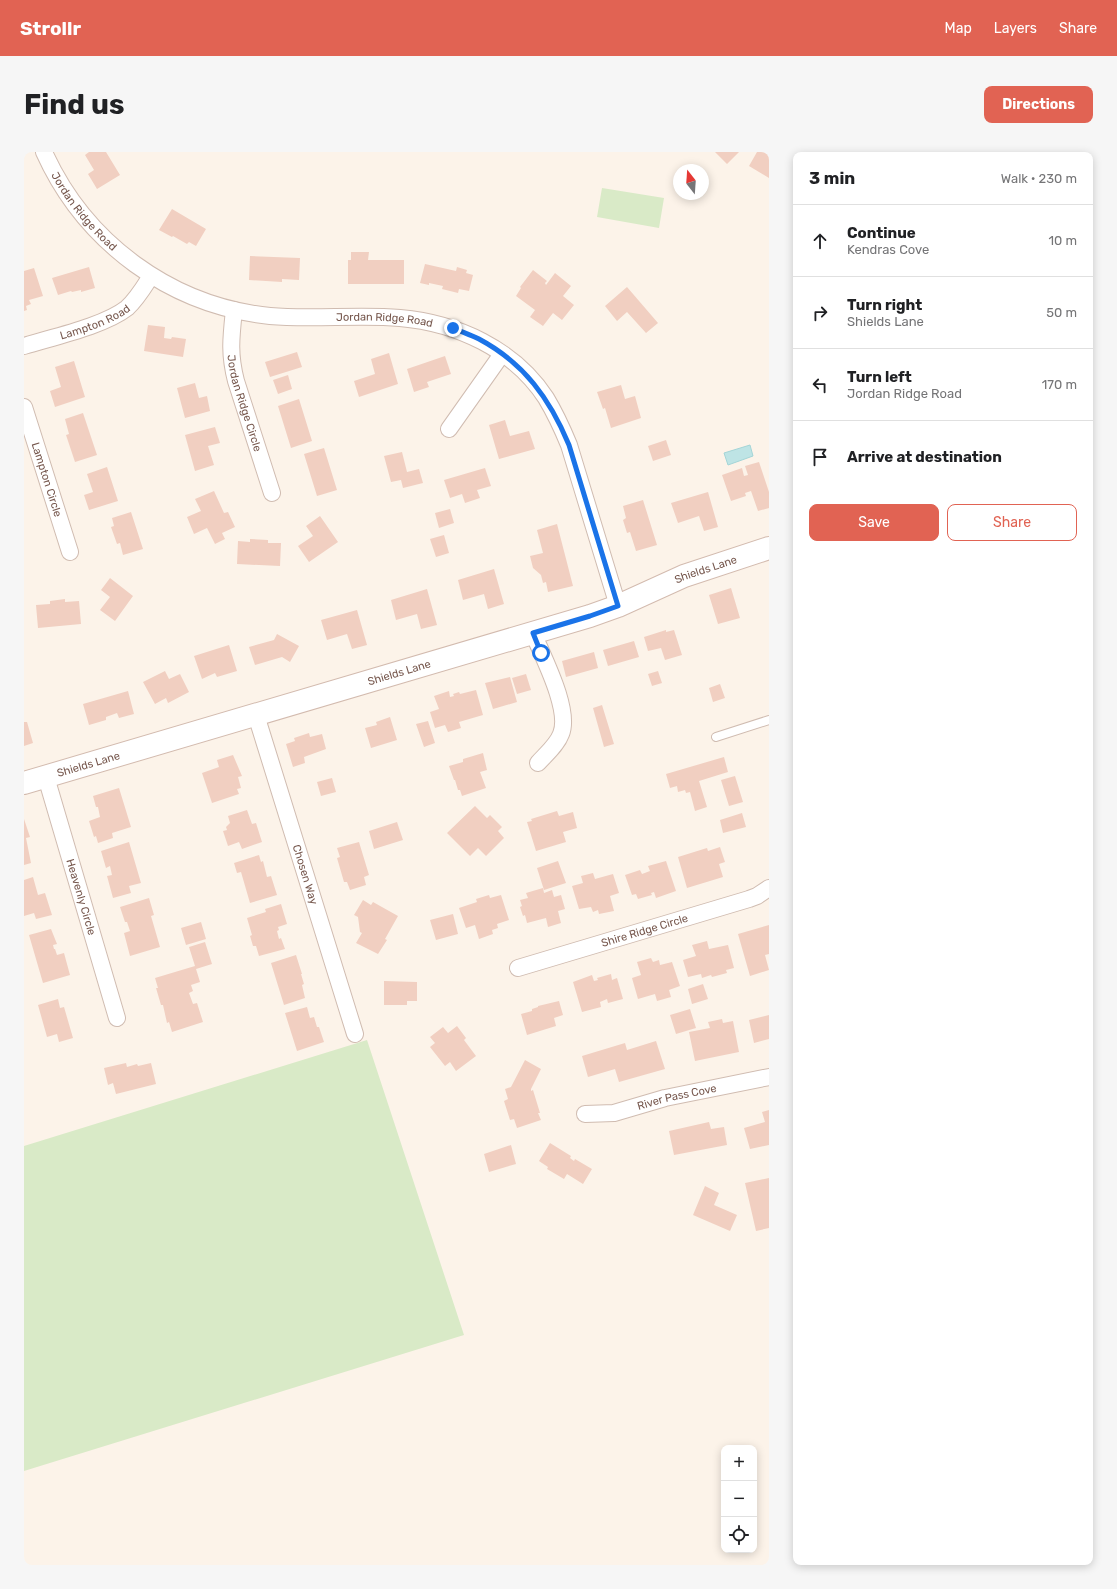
<!DOCTYPE html>
<html lang="en">
<head>
<meta charset="utf-8">
<style>
	:root { --surface:#fff; --page:#f6f6f6; --text:#202124; --muted:#757577; --line:#e0e0e0; --accent:#e16353 }
	body { margin:0; font-family:Rubik,sans-serif; background:var(--page); color:var(--text) }
	.controls { position:absolute; right:12px; bottom:12px; display:grid; overflow:hidden; border-radius:8px; box-shadow:0 2px 10px #0003 }
	.controls button { width:36px; height:36px; display:grid; place-items:center; padding:0; border:0; border-bottom:1px solid var(--line); background:var(--surface); color:var(--text); font:20px sans-serif }
	.compass { position:absolute; left:649px; top:12px; width:36px; height:36px; border-radius:50%; background:var(--surface); box-shadow:0 2px 10px #0003; rotate:343deg }
	.stop { position:absolute; width:12px; height:12px; margin:-9px; border:3px solid #1a73e8; border-radius:50%; background:#fff }
	.stop.end { background:#1a73e8; border-color:#fff; box-shadow:0 1px 4px #0008 }
	.list { margin:0; padding:0; list-style:none }
	h2 { display:flex; justify-content:space-between; align-items:center; height:52px; margin:0; padding:0 16px; font-size:17px }
	h2 small { font-size:13px; font-weight:400; color:var(--muted) }
	.list li { display:grid; grid-template-columns:26px 1fr auto; gap:12px; align-items:center; box-sizing:border-box; height:72px; padding:0 16px; border-top:1px solid var(--line) }
	.list b { display:block; font-size:15px; white-space:nowrap }
	.list p { margin:0; font-size:13px; white-space:nowrap; color:var(--muted) }
	.list em { font-size:13px; font-style:normal; color:var(--muted) }
	.actions { display:flex; gap:8px; padding:12px 16px }
	.actions a { flex:1; padding:9px 0; border:1px solid var(--accent); border-radius:8px; text-align:center; font-size:14px; color:var(--accent) }
	.actions .main { background:var(--accent); color:#fff }
	.icon { flex:none; width:22px; height:22px; fill:none; stroke:currentColor; stroke-width:2; stroke-linecap:round; stroke-linejoin:round }
	.map { position:relative; flex:none; width:745px; height:1413px; overflow:hidden; border-radius:8px }
	header { display:flex; align-items:center; gap:24px; box-sizing:border-box; height:56px; padding:0 20px; background:var(--accent); color:#fff }
	header strong { font-size:19px }
	nav { display:flex; gap:22px; margin-inline-start:auto; font-size:14px }
	.intro { display:flex; align-items:center; justify-content:space-between; box-sizing:border-box; height:96px; padding:0 24px }
	h1 { margin:0; font-size:28px }
	.button { padding:10px 18px; border-radius:8px; background:var(--accent); color:#fff; font-size:14px; font-weight:700 }
	main { display:flex; gap:24px; padding:0 24px }
	aside { flex:1; background:var(--surface); border-radius:8px; box-shadow:0 2px 10px #0003 }
	.map>svg:first-child { display:block }
	.green { fill:#d9eac7 }
	.water { fill:#bee4e5; stroke:#a4d5d7 }
	.building { fill:#f1cfc1 }
	.lines { fill:none; stroke-linecap:round; stroke-linejoin:round }
	.service-casing { stroke:#d0bcb1; stroke-width:10 }
	.minor-casing { stroke:#d0bcb1; stroke-width:18 }
	.secondary-casing { stroke:#d3bbaf; stroke-width:24 }
	.service { stroke:#fff; stroke-width:8 }
	.minor { stroke:#fff; stroke-width:16 }
	.secondary { stroke:#fff; stroke-width:22 }
	.route { stroke:#1a73e8; stroke-width:5 }
	.labels { text-anchor:middle; dominant-baseline:central; stroke-width:3; stroke-linejoin:round; paint-order:stroke }
	.street-label { font-size:11px; fill:#76574d; stroke:#fef7ef }
</style>
</head>
<body>
<header>
<strong>Strollr</strong>
<nav><a>Map</a><a>Layers</a><a>Share</a></nav>
</header>
<div class="intro"><h1>Find us</h1><a class="button">Directions</a></div>
<main>
<div class="map">
<svg width="745" height="1413" viewBox="0 0 745 1413">
	<rect width="100%" height="100%" fill="#fcf3e9"/>
	<!-- green -->
	<path class="green" d="M578,36l62,10 -5,30 -62,-11z
		M343,888l97,295 -440,136v-325z"/>
	<!-- water -->
	<path class="water" d="M726,293l3,11 -25,9 -4,-12z"/>
	<!-- building -->
	<path class="building" d="M65,0h17l14,23 -23,14 -9,-15 6,-4 -9,-15z
		M691,0h24l-12,12z
		M733,0h9l3,2v24l-20,-12z
		M148,57l34,20 -10,17 -7,-4 -2,2 -14,-8 -1,1 -13,-7z
		M327,100h18l-1,8h36v24h-56v-24h3z
		M226,104l50,2 -1,22 -17,-1v3l-33,-2z
		M401,112l31,7 1,-4 10,3 -1,3 7,2 -4,16 -10,-2 -1,4 -16,-4 1,-3 -14,-3v2l-9,-2z
		M65,115l6,21 -14,4v-2l-9,2 -1,-1 -13,4 -6,-17z
		M10,116l9,28 -14,4 2,4 -5,2 1,4 -3,1v-40z
		M509,118l14,11 -2,2 1,2 9,-12 16,13 -8,10 11,9 -12,15 -9,-7 -10,13 -13,-9 5,-7 -19,-14 5,-8 -1,-1z
		M603,135l31,36 -12,10 -19,-21 -10,9 -12,-15z
		M124,173l17,2 -1,11 7,1 1,-2 14,2 -3,18 -39,-6z
		M273,200l5,15 -32,10 -5,-15z
		M365,201l9,31 -39,13 -5,-16 21,-7 -4,-15z
		M421,204l6,18 -24,8 2,5 -15,5 -7,-23z
		M50,209l11,36 -30,10 -5,-16 11,-4 -6,-20z
		M264,223l4,14 -14,5 -5,-14z
		M171,231l4,15 8,-2 3,15 -25,7 -8,-30z
		M597,233l4,14 10,-3 6,22 -30,10 -6,-20 -2,1 -6,-17z
		M275,247l13,42 -21,7 -13,-42z
		M59,261l14,42 -22,7 -9,-27 3,-1 -4,-15z
		M481,268l5,16 19,-5 6,18 -36,10 -10,-34z
		M191,275l5,16 -12,3 6,19 -19,6 -10,-36z
		M642,288l5,15 -18,6 -5,-15z
		M300,296l13,42 -20,6 -13,-42z
		M378,300l5,20 12,-3 4,14 -20,5 -2,-8 -10,2 -7,-26z
		M735,310l10,30v16l-11,3 -7,-20 -6,2 1,3 -15,5 -9,-26 20,-7 2,8 4,-1 -3,-9z
		M83,315l11,34 -29,9 -5,-15 9,-3 -6,-18z
		M461,316l6,18 -14,4 3,8 -15,5 -3,-9 -12,4 -6,-18z
		M190,339l10,22 4,-1 7,15 -13,6 3,6 -10,5 -8,-16 -13,6 -7,-17 14,-6 -6,-12z
		M684,340l10,35 -14,4 -5,-15 -21,7 -7,-20z
		M619,348l14,45 -21,6 -6,-19 -3,1 -4,-13 3,-2 -3,-12z
		M426,357l4,14 -15,5 -4,-15z
		M107,360l12,37 -20,6 -3,-12 -3,1 -6,-17 3,-1 -2,-8z
		M296,364l18,26 -29,20 -11,-16 15,-10 -7,-10z
		M533,372l16,62 -25,6 -2,-10 -3,1 -2,-8 -8,-7 -3,-12 13,-3 -6,-23z
		M420,383l5,18 -13,4 -6,-18z
		M226,387l18,1v3h13l-1,23 -43,-2 1,-23 12,1z
		M470,417l10,35 -16,5 -4,-15 -21,6 -5,-20z
		M86,426l23,18 -18,25 -15,-11 10,-13 -9,-7z
		M707,436l9,30 -22,6 -9,-29z
		M403,437l10,36 -16,4 -4,-15 -21,6 -5,-20z
		M41,447v3l14,-1 2,23 -43,4 -2,-23 14,-1v-3z
		M333,458l10,35 -15,4 -5,-15 -20,6 -6,-20z
		M642,478v2l8,-2 8,25 -17,5 -4,-12 -13,3 -4,-14z
		M253,482l22,12 -9,16 -8,-5 -27,8 -6,-18 25,-7z
		M610,489l5,16 -31,9 -5,-16z
		M205,493l8,26 -20,6 -2,-4 -13,6 -8,-23z
		M570,500l4,16 -32,9 -4,-16z
		M141,519l4,8 11,-5 9,18 -21,11 -2,-5 -11,6 -12,-22z
		M634,519l4,12 -10,3 -4,-12z
		M502,522l5,16 -14,4 -5,-16z
		M486,525l7,25 -24,7 -8,-26z
		M696,532l5,14 -12,4 -4,-14z
		M452,538l7,25 -24,7 2,6 -13,4 -3,-7 -10,3 -5,-16 9,-3 -5,-13 15,-5 1,6 4,-1 -1,-2 6,-2 1,2z
		M104,539l6,23 -15,4 -2,-5 -11,4v3l-17,5 -6,-21z
		M578,553l12,39 -10,3 -11,-39z
		M366,565l7,23 -26,8 -6,-20 12,-3 -1,-3z
		M404,569l7,22 -11,4 -8,-23z
		M0,570h3l6,21 -9,3z
		M285,581l1,4 12,-3 4,15 -22,8 1,6 -12,4 -7,-23 9,-3 -1,-3z
		M459,601l4,17 -7,2 6,16 -24,8 -2,-6h-2l-3,-10h-1l-5,-14 14,-4v-3z
		M209,603l9,21 -4,1 3,11 -4,1 2,5 -27,9 -10,-30 17,-6 -2,-7z
		M700,605l4,15 -29,9 8,26 -12,4 -5,-19 -4,1 -1,-3 -7,2 -1,-6 -7,2 -4,-14z
		M711,624l8,26 -14,4 -8,-26z
		M308,626l4,14 -15,4 -4,-14z
		M95,636l12,39 -19,6 1,5 -15,5 -2,-7 -2,1 -5,-16 11,-4 -2,-10h-2l-3,-11z
		M451,654l12,12 3,-3 12,12 -4,4 6,7 -18,18 -8,-8 -8,8 -23,-23z
		M223,658l5,14 4,-1 6,19 -20,7 -3,-7 -11,4 -5,-15 4,-1 -1,-3 4,-4 -2,-7z
		M533,659l2,5 14,-4 4,16 -14,4 3,10 -30,9 -9,-29 5,-1 -1,-2z
		M718,661l4,14 -23,6 -3,-13z
		M0,667l6,18 -4,1 5,25 -7,2z
		M373,670l6,18 -29,9 -5,-18z
		M105,690l12,41 -12,3 2,7 -18,5 -6,-22 5,-1 -2,-9 -4,2 -5,-17z
		M335,690l10,33 -5,2 2,8 -16,5 -3,-8h-3l-7,-24 3,-1 -3,-9z
		M696,695l5,15 -6,2 4,13 -36,11 -9,-31 29,-9 1,3z
		M235,703l2,7 2,-1 4,16 4,-1 6,19 -27,8 -9,-31 -4,1 -3,-10z
		M534,709l8,22 -22,7 -7,-22z
		M642,709l10,30 -20,7 -2,-6 -3,1 1,2 -14,4 -2,-5 -4,1 -7,-20 15,-5 2,4 8,-3 -2,-5z
		M569,721l2,6 18,-5 6,19 -9,3 4,15 -15,3 -1,-4 -5,2 -2,-5 -12,2 -7,-23 11,-3 -2,-7z
		M9,725l5,18 7,-2 7,22 -16,4 -2,-6 -10,3v-36z
		M519,736l1,5 8,-3 2,7 7,-2 4,14 -7,2 3,12 -13,4 -2,-9 -19,5 -2,-8 -2,1 -3,-9 2,-1 -2,-6 8,-2 -2,-5z
		M465,743l1,3 11,-3 8,25 -12,4 1,4 -6,2 1,4 -14,5 -4,-14 -9,3 -7,-20 18,-6 -1,-3z
		M125,746l5,17 -3,1 9,31 -30,9 -6,-23 6,-2 -3,-9h-2l-5,-15z
		M339,748l8,5 2,-3 25,14 -13,23 2,1 -9,14 -22,-11 6,-10 -2,-1 -2,-15 -4,-2z
		M257,752l6,20 -9,3 1,3 -2,1 2,8 2,-1 4,11 -26,7 -3,-10h-3l-3,-10 2,-1 -5,-17 19,-6 -1,-3z
		M429,762l5,20 -22,6 -6,-20z
		M177,770l5,17 -20,6 -5,-17z
		M745,773v29l-4,1 4,15 -19,6 -12,-42z
		M27,777l6,15 -4,1 1,4h1l2,6 7,-2 6,22 -27,8 -14,-48z
		M683,789l2,8 19,-4 6,23 -8,2 1,3 -15,4 -1,-2 -9,3 -1,-4 -13,3 -5,-17 13,-4 -4,-11z
		M181,790l7,22 -16,5 4,13 -9,3 2,6 -4,2 4,11 4,-1 6,19 -31,10 -3,-10 -2,1 -4,-18h-2l-5,-17h2l-3,-10 40,-12 -6,-19z
		M272,803l6,19h-1l3,10 -2,1 3,13 -21,7 -13,-42z
		M627,806l2,4 6,-2 1,5 12,-3 8,24 -11,4 2,7 -14,4 -2,-7 -17,5 -6,-21 9,-3 -4,-13z
		M587,822l1,6 5,-2 6,21 -15,4 -1,-4 -7,3 1,5 -19,5 -9,-30 19,-7 2,6 4,-1 -1,-2z
		M360,829l33,1v19h-10v4h-23z
		M679,832l5,15 -16,5 -4,-15z
		M34,847l2,9 4,-1 9,31 -14,4 -2,-8 -10,3 -9,-32z
		M535,849l4,14 -9,3 2,8 -29,9 -6,-21 11,-3v-2l6,-2v-1z
		M283,855l3,11 4,-1 3,10h2l5,15 -27,9 -12,-38z
		M666,857l6,19 -20,6 -6,-19z
		M745,863v24l-15,4 -5,-23z
		M698,867l1,4 10,-2 6,31 -44,9 -6,-29 21,-4 -2,-6z
		M433,874l9,12 -2,2 12,16 -20,15 -6,-9 -5,4 -15,-19 5,-4 -5,-6 13,-10 5,6z
		M632,889l9,28 -46,13 -4,-13 -27,8 -6,-21 43,-13 2,7z
		M501,908l16,9 -10,20v2l2,-1 7,23h-2l3,7 -24,8 -3,-9 -4,1 -6,-19 4,-2 -3,-10 6,-2z
		M102,911l1,4 10,-3 1,2 13,-3 5,21 -40,10 -3,-11 -5,2 -4,-17z
		M745,958v35l-19,4 -6,-21 21,-6 -3,-10z
		M685,970l2,7 13,-2 3,18 -53,10 -5,-24z
		M526,991l21,13 -1,2 4,3 1,-2 17,10 -9,15 -16,-10 -3,5 -17,-10 1,-2 -9,-6z
		M487,993l5,19 -27,8 -5,-18z
		M745,1026v50l-13,3 -11,-48z
		M681,1034l14,7 -5,12 23,10 -7,16 -37,-16z"/>
	<g class="lines">
		<defs>
			<path id="service" d="M692,585l53,-17"/>
			<g id="minor">
				<path id="s1" d="M20,0c41,91 127,154 226,164 43,4 88,-2 130,2 57,5 114,31 146,80 9,15 16,30 23,47l49,161"/>
				<path id="s2" d="M210,158c-3,28 -5,44 2,71l36,112"/>
				<path id="s3" d="M0,194c29,-9 80,-20 103,-38 10,-9 17,-21 24,-32"/>
				<path id="s4" d="M0,255l46,145"/>
				<path d="M425,277l53,-75"/>
				<path d="M509,481c10,24 38,77 28,101 -4,11 -15,20 -23,29"/>
				<path id="s5" d="M232,563l99,319"/>
				<path id="s6" d="M22,625l71,241"/>
				<path id="s7" d="M494,816l231,-69 8,-3 12,-8"/>
				<path id="s8" d="M561,962l29,-1 51,-15 104,-21"/>
			</g>
			<g id="secondary">
				<path id="s9" d="M0,631l566,-167 28,-10 66,-30 85,-28"/>
			</g>
		</defs>
		<!-- service casing -->
		<use href="#service" class="service-casing"/>
		<!-- minor casing -->
		<use href="#minor" class="minor-casing"/>
		<!-- secondary casing -->
		<use href="#secondary" class="secondary-casing"/>
		<!-- service -->
		<use href="#service" class="service"/>
		<!-- minor -->
		<use href="#minor" class="minor"/>
		<!-- secondary -->
		<use href="#secondary" class="secondary"/>
	</g>
	<g class="lines">
		<!-- route -->
		<path class="route" d="M429,176c9,4 18,7 26,11 45,24 71,60 90,106l49,161 -28,10 -57,17 8,20"/>
	</g>
	<g class="labels">
		<!-- street labels -->
		<g class="street-label">
			<text stroke="none"><textPath href="#s1" startOffset="72">Jordan Ridge Road</textPath></text>
			<text stroke="none"><textPath href="#s3" startOffset="75">Lampton Road</textPath></text>
			<text stroke="none"><textPath href="#s1" startOffset="407">Jordan Ridge Road</textPath></text>
			<text stroke="none"><textPath href="#s2" startOffset="95">Jordan Ridge Circle</textPath></text>
			<text stroke="none"><textPath href="#s4" startOffset="76">Lampton Circle</textPath></text>
			<text stroke="none"><textPath href="#s9" startOffset="715">Shields Lane</textPath></text>
			<text stroke="none"><textPath href="#s9" startOffset="391">Shields Lane</textPath></text>
			<text stroke="none"><textPath href="#s9" startOffset="67">Shields Lane</textPath></text>
			<text stroke="none"><textPath href="#s5" startOffset="167">Chosen Way</textPath></text>
			<text stroke="none"><textPath href="#s6" startOffset="125">Heavenly Circle</textPath></text>
			<text stroke="none"><textPath href="#s7" startOffset="132">Shire Ridge Circle</textPath></text>
			<text stroke="none"><textPath href="#s8" startOffset="94">River Pass Cove</textPath></text>
		</g>
	</g>
</svg>
<div class="controls">
<button>+</button>
<button>−</button>
<button><svg class="icon" aria-label="locate" viewBox="0 0 24 24"><circle cx="12" cy="12" r="6"/><path d="M12 2v4M12 18v4M2 12h4M18 12h4"/></svg></button>
</div>
<svg class="compass" viewBox="-18 -18 36 36"><path d="M0-13l5 13h-10z" fill="#e53935"/><path d="M0 13l5-13h-10z" fill="#757577"/></svg>
<div class="stop" style="left:517px;top:501px"></div>
<div class="stop end" style="left:429px;top:176px"></div>
</div>
<aside>
<h2>3 min<small>Walk · 230 m</small></h2>
<ul class="list">
<li><svg class="icon" aria-label="ahead" viewBox="0 0 24 24"><path d="M12 20V5M6 11l6-6 6 6"/></svg><div><b>Continue</b><p>Kendras Cove</p></div><em>10 m</em></li>
<li><svg class="icon" aria-label="right" viewBox="0 0 24 24"><path d="M7 20v-9h11M14 6l5 5-5 5"/></svg><div><b>Turn right</b><p>Shields Lane</p></div><em>50 m</em></li>
<li><svg class="icon" aria-label="left" viewBox="0 0 24 24"><path d="M17 20v-9H6M10 6l-5 5 5 5"/></svg><div><b>Turn left</b><p>Jordan Ridge Road</p></div><em>170 m</em></li>
<li><svg class="icon" aria-label="arrive" viewBox="0 0 24 24"><path d="M6 21V4h12l-3 4 3 4H6"/></svg><div><b>Arrive at destination</b></div></li>
</ul>
<div class="actions"><a class="main">Save</a><a>Share</a></div>
</aside>
</main>
</body>
</html>
